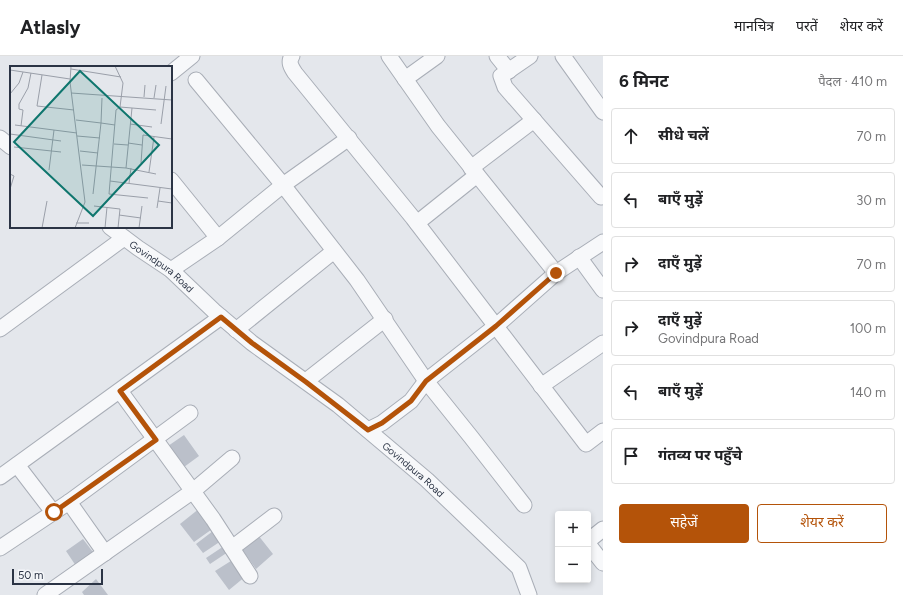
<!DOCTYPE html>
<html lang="hi">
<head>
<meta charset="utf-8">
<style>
	:root { --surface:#fff; --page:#f6f6f6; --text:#202124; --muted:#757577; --line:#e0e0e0; --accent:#b45309 }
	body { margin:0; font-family:Figtree,"Noto Sans Devanagari",sans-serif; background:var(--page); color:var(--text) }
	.controls { position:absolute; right:12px; bottom:12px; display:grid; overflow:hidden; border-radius:4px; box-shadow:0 2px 6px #0003 }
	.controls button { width:36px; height:36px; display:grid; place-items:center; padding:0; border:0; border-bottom:1px solid var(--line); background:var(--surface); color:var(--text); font:20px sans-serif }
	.scale { position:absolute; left:12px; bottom:10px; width:91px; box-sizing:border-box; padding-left:4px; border:2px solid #2b3445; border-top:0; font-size:11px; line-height:14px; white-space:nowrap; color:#2b3445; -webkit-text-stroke:3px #f4f6f9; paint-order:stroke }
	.stop { position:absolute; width:12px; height:12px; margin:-9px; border:3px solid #b45309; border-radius:50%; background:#fff }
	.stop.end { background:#b45309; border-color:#fff; box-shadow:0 1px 4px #0008 }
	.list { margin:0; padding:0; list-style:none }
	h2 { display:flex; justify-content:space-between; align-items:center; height:52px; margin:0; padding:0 16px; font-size:17px }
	h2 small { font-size:13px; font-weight:400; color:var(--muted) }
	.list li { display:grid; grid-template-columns:26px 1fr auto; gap:12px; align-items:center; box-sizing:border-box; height:56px; margin:0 8px 8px; padding:0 8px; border:1px solid var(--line); border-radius:4px }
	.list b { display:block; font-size:15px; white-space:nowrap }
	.list p { margin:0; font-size:13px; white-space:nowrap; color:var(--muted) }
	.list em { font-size:13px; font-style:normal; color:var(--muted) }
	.actions { display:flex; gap:8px; padding:12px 16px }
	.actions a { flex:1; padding:9px 0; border:1px solid var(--accent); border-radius:4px; text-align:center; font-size:14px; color:var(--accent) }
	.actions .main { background:var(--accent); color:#fff }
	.icon { flex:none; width:22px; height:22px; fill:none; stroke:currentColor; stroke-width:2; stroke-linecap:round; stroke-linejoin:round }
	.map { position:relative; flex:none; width:603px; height:539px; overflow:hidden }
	header { display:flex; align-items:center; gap:24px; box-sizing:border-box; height:56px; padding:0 20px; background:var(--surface); border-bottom:1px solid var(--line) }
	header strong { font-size:19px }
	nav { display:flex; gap:22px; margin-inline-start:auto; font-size:14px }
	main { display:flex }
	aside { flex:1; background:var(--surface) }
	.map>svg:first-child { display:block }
	.building { fill:#bbc0ca }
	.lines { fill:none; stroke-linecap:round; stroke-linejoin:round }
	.minor-casing { stroke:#a9aeb7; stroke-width:17 }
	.minor { stroke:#f7f8fa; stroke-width:15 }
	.route { stroke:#b45309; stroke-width:5 }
	.labels { text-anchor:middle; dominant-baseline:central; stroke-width:3; stroke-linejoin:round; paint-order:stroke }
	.street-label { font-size:10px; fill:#2b3445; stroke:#f4f6f9 }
	.inset-road { fill:none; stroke:#9a9fa9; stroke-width:1 }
	.view { fill:#0f766e; fill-opacity:0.15; stroke:#0f766e; stroke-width:2 }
	.inset-edge { fill:none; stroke:#2b3445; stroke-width:2 }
</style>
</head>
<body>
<header>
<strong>Atlasly</strong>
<nav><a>मानचित्र</a><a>परतें</a><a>शेयर करें</a></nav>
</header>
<main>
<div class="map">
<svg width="603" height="539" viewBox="0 0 603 539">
	<rect width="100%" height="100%" fill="#e4e7ec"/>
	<!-- building -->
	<path class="building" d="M184,379l15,21 -15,11 -16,-21z
		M200,452l15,19 -21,15 -14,-18z
		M213,475l8,10 -18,12 -7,-9z
		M258,479l15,19 -17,15 -15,-21z
		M83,483l13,17 -18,13 -12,-18z
		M224,490l4,6 -18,12 -4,-6z
		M234,503l12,17 -17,14 -14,-19z
		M96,523l12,16h-24l-2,-3z"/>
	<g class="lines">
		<defs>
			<g id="minor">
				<path d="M292,0c-4,6 -1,11 3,17l118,145 173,226 17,-13"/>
				<path d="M389,0l49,70 118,147"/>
				<path d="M497,0l12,15"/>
				<path d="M530,0l-29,20 4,11 96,110"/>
				<path d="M563,0l40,56"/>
				<path d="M171,17l21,-17"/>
				<path d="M405,23l32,-23"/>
				<path d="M196,24l87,105 66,-47"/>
				<path d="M0,82l11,9"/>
				<path d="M471,112l63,-48"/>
				<path d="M171,124l47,58"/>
				<path d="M417,167l60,-48"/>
				<path id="s1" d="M110,171l28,21 33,22 43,41 38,32 86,62 89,75 92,88 10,27"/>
				<path d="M579,201l24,33"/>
				<path d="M171,214l47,-32 65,-53 74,95 69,101 45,56 53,68"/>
				<path d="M0,273l124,-91"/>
				<path d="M236,274l98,-79"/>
				<path d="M306,325l79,-62"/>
				<path d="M541,330l62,-43"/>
				<path d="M120,335l93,128 37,57"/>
				<path d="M368,374l14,-7 29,-22 15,-20 70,-55 60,-53 47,-31"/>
				<path d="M17,409l36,47"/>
				<path d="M0,421l221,-160"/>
				<path d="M69,446l36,51"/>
				<path d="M588,485l15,-12"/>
				<path d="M588,488l15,19"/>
				<path d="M0,492l69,-46 121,-89"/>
				<path d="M232,492l42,-32"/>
				<path d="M45,539l148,-104 39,-33"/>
			</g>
		</defs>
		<!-- minor casing -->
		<use href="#minor" class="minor-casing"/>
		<!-- minor -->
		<use href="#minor" class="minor"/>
	</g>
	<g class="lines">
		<!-- route -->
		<path class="route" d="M54,456l102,-72 -36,-49 101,-74 31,26 54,39 62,48 14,-7 29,-22 15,-20 70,-55 60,-53"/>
	</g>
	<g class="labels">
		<!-- street labels -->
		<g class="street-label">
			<text stroke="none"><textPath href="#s1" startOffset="65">Govindpura Road</textPath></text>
			<text stroke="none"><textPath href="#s1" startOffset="389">Govindpura Road</textPath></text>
		</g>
	</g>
	<!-- overview -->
	<g transform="translate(10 10)">
		<rect width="162" height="162" fill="#e4e7ec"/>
		<path class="inset-road" d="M61,0l-1,16 15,120 -10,26M105,0l8,17 -3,24 -4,3 -7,84 39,4M61,3l50,8M0,4l60,9M32,9l-5,31 37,4M61,27l101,7M0,28l9,-11 4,-11M134,31l1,-12M92,32l-1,25 14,2M144,32l2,-13M110,41l36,3M66,54l25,3 -8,71M120,58l22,3M151,58l5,-38M5,59l62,8M11,60l2,-16 -4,-1v-5l9,-16 3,-15M0,68l51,7M67,70l23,2M118,77l14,2M104,78l14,1M4,81l47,5M70,85l18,2M131,97l2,-28 29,4M72,99l44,3 30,6M116,102l6,-60M39,104l5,-40M139,106l5,-35M0,108l4,2 -4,13M100,115l62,8M119,117l2,-15M148,135l14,2M84,140l26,3 -2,19M147,142l3,-20M109,149l22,3M66,157h13M32,162l5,-27M95,162l2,-21M129,162l3,-22"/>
		<path class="view" d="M70,5l79,74 -66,71 -79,-74z"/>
		<rect width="162" height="162" class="inset-edge"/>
	</g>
</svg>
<div class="controls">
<button>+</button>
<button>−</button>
</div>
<div class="scale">50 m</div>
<div class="stop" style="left:54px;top:456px"></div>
<div class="stop end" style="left:556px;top:217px"></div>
</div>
<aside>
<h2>6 मिनट<small>पैदल · 410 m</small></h2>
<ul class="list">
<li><svg class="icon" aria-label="ahead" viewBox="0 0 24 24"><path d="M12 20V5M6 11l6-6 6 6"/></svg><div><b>सीधे चलें</b></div><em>70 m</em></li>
<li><svg class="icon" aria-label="left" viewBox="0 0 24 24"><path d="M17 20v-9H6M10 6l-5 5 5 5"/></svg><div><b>बाएँ मुड़ें</b></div><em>30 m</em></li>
<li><svg class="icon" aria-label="right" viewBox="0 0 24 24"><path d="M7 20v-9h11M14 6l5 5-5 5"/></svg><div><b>दाएँ मुड़ें</b></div><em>70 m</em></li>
<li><svg class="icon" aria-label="right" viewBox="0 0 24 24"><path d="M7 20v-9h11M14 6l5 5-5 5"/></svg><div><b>दाएँ मुड़ें</b><p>Govindpura Road</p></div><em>100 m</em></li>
<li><svg class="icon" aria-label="left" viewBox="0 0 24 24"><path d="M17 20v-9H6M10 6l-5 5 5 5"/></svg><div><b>बाएँ मुड़ें</b></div><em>140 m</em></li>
<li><svg class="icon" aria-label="arrive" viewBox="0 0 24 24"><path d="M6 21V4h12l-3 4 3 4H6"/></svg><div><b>गंतव्य पर पहुँचे</b></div></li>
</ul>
<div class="actions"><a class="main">सहेजें</a><a>शेयर करें</a></div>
</aside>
</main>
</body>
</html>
